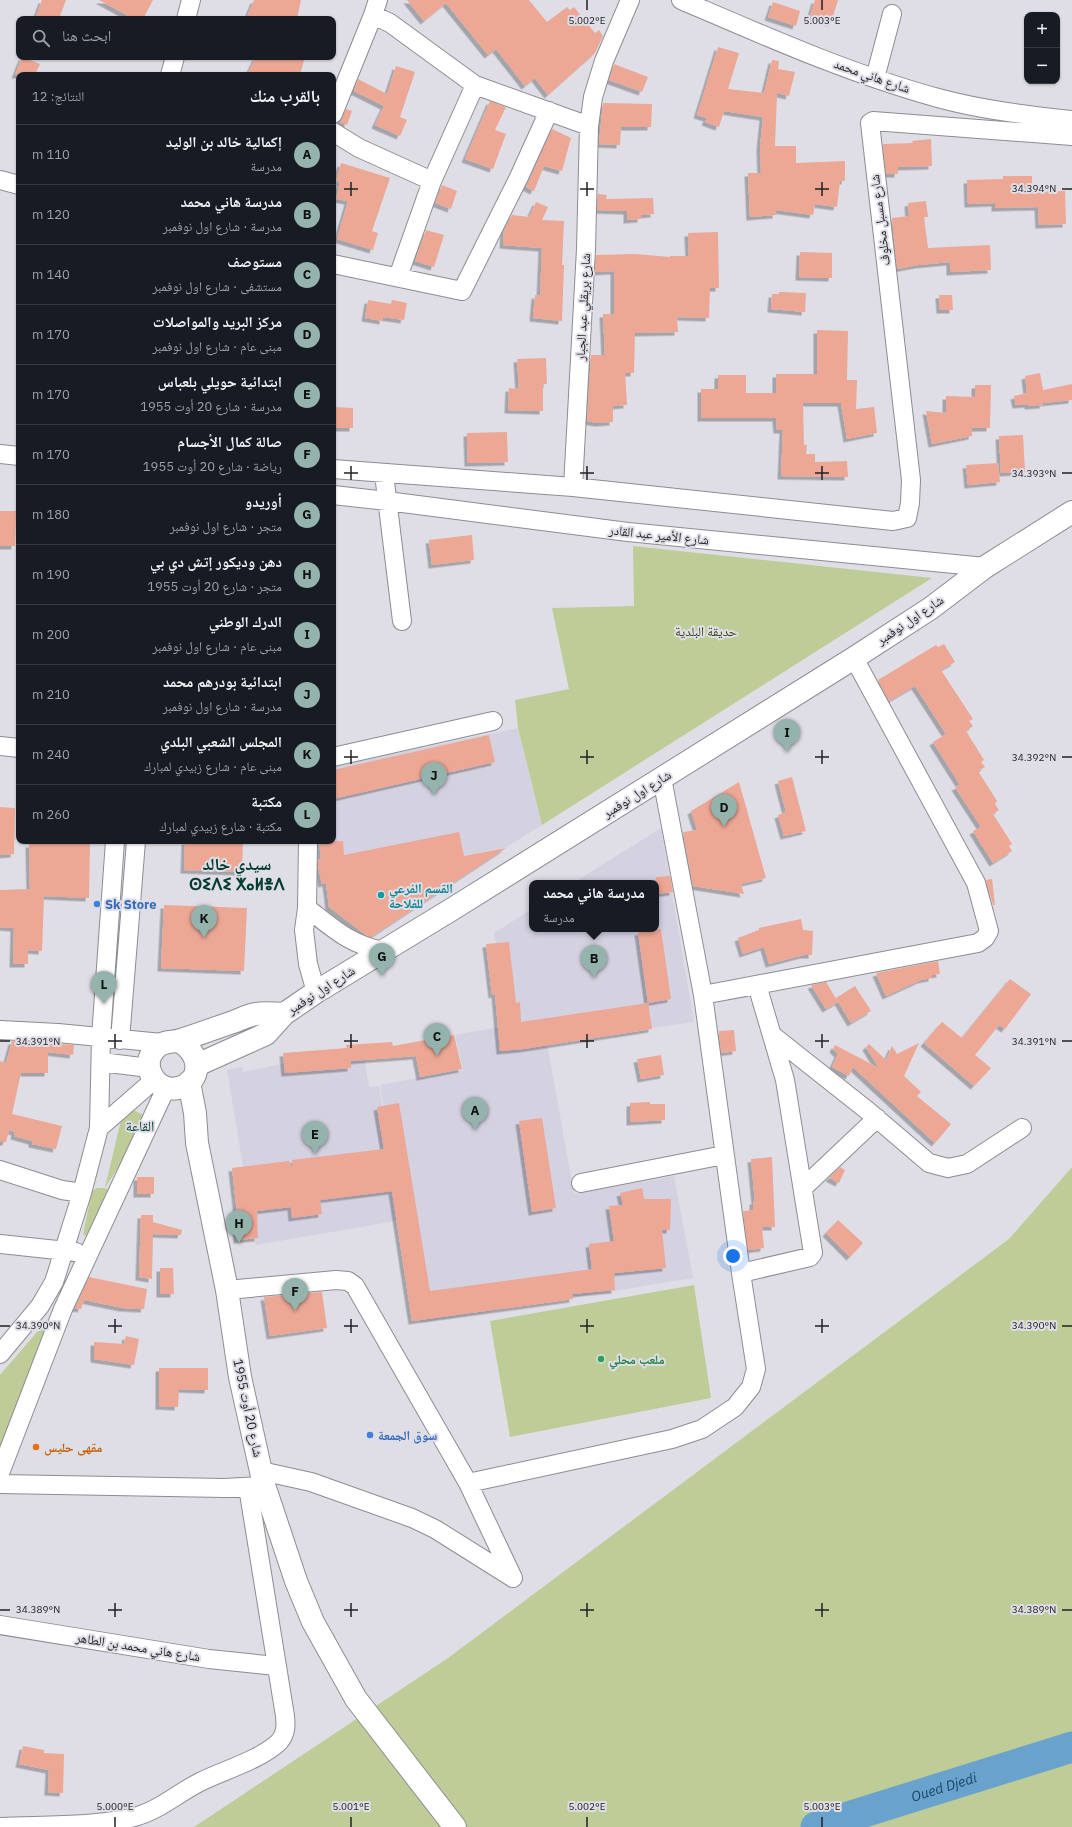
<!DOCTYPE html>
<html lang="ar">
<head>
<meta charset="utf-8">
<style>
	:root { --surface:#171b24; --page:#242831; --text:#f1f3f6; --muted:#9ea1a6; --line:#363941; --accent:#95b3ad }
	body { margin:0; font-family:"IBM Plex Sans","Noto Naskh Arabic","Noto Sans Tifinagh",sans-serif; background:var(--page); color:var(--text); direction:rtl }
	.controls { position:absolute; right:12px; top:12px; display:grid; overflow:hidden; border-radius:8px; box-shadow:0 1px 3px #0004 }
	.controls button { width:36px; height:36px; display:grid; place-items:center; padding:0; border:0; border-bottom:1px solid var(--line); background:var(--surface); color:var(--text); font:20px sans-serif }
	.you { position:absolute; left:733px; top:1256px; width:14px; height:14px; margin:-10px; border:3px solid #fff; border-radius:50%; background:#1a73e8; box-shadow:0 0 0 6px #1a73e833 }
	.badge { display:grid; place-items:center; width:26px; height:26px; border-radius:50%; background:var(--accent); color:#111; font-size:13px; font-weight:700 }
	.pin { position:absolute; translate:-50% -33px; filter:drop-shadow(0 1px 2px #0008) }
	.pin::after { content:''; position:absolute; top:21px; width:14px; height:12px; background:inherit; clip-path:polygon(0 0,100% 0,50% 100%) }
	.popup { position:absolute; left:529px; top:880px; width:130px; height:52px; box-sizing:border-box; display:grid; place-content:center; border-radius:8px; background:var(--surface); filter:drop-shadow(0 1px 3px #0005); font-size:13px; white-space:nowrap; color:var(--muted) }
	.popup b { font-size:15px; color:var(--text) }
	.popup::after { content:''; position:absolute; left:50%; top:100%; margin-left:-8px; border:8px solid transparent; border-top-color:var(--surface) }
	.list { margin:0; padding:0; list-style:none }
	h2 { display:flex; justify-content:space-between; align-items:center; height:52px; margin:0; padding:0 16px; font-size:17px }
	h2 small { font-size:13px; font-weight:400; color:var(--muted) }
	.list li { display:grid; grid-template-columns:26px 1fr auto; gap:12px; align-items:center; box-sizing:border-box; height:60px; padding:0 16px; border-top:1px solid var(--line) }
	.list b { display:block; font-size:15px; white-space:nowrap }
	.list p { margin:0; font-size:13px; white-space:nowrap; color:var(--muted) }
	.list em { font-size:13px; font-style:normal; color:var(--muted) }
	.icon { flex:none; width:22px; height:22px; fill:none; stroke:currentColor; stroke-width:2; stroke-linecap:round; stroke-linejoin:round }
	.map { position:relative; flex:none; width:1072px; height:1827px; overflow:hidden; direction:ltr }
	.search { position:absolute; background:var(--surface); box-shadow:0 1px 3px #0004; left:16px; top:16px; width:320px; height:44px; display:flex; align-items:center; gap:10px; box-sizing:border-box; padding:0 14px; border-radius:8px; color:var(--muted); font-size:15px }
	.panel { position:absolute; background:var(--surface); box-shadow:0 1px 3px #0004; left:16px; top:72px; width:320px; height:772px; border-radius:8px; direction:rtl }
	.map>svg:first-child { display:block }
	.built { fill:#d4d1e1 }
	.green { fill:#becd98 }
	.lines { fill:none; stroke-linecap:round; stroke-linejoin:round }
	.river { stroke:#68a2cd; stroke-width:31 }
	.building { fill:#eda795; filter:url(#shadow) }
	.minor-casing { stroke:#8d8c93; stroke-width:20 }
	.major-casing { stroke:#8d8c93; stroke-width:24 }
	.minor { stroke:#fff; stroke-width:18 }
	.major { stroke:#fff; stroke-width:22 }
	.ticks { fill:none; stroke:#222124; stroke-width:1.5 }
	.culture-dot { fill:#0f9aa8; stroke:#dfdee6; stroke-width:1.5 }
	.shop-dot { fill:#3f7fe0; stroke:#dfdee6; stroke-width:1.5 }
	.leisure-dot { fill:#2e9e5b; stroke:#dfdee6; stroke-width:1.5 }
	.food-dot { fill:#e8710a; stroke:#dfdee6; stroke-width:1.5 }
	.labels { text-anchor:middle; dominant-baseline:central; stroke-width:4; stroke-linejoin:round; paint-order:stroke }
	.street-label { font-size:13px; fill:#222124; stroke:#dfdee6 }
	.park-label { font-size:13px; fill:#364010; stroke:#dfdee6 }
	.culture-label { font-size:13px; font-weight:bold; fill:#0d838f; stroke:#dfdee6; text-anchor:start }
	.shop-label { font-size:13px; font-weight:bold; fill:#366cbe; stroke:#dfdee6; text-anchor:start }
	.leisure-label { font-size:13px; font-weight:bold; fill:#27864d; stroke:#dfdee6; text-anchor:start }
	.food-label { font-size:13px; font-weight:bold; fill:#c56008; stroke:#dfdee6; text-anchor:start }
	.neighbourhood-label { font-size:14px; fill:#003b2e; stroke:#dfdee6 }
	.water-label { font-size:14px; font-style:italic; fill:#184563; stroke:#dfdee6 }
	.district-label { font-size:17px; font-weight:bold; fill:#003b2e; stroke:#dfdee6 }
	.ticks-label { font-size:10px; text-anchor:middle; fill:#222124; stroke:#dfdee6; stroke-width:4; stroke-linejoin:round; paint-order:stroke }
</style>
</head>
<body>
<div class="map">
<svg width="1072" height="1827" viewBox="0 0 1072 1827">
	<defs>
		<filter id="shadow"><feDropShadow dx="-3.5" dy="3.5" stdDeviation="0" flood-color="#0004"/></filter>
	</defs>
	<rect width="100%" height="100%" fill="#dfdee6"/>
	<!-- built -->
	<path class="built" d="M518,728l24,97 -35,22 -181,37 7,-43v-75z
		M661,828l33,194 -147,21 27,151 100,-18 19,102 -272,45 -41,-238 83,-15 -8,-35 55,-10 -16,-92 38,-24v20h124v-46h-83z
		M362,1047l7,40 10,-1 22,134 -145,25 -29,-175 15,-3 1,5z"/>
	<!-- green -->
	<path class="green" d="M633,546l299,32 -390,247 -24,-97 -3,-28 54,-11 -17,-81 82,-2z
		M129,1108l15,7 3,7 -42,66 5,3 -24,45 -3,-2 9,-43 5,-3h8l18,-77z
		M1072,1167v660h-878l254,-169 561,-419z
		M694,1285l17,113 -201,39 -20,-116z
		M50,1317l-50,139v-81z"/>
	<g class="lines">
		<!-- river -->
		<path class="river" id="s1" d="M816,1827l256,-80"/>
	</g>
	<!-- building -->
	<path class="building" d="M42,0h24l-7,19h-24z
		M99,0h54l-10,19h-9z
		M254,0h47l-4,19h-51z
		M407,0h122l18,22 20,-15 3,3 4,-3 21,26 4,-3 4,6 -8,17 -47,42 -13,-17 -10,8 -29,-37 -8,6 -42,-52 -22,18z
		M815,0h23l-7,23 -21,-7z
		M773,2l27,9 -4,15 -28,-9z
		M718,47l21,6 -11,36 36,4 8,-33 7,1 -1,8 17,3 -6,24 -12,-3 -2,53h21v17l49,-2v20h-5l-3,26 -22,-3 -2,11 -37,-5v5l-26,2 -2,-44h13l-1,-26 3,-30 -39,-6 -5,16 -14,-5 2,-4 -10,-3z
		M22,57l18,7 -5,11h-20z
		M256,57h49l-5,18h-53z
		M614,64l34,13 -6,15 -33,-12z
		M396,66l19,6 -15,45 7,3 -7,16 -25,-11 9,-19 -30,-15 4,-12 29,15z
		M490,101l16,6 -11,23 11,4 -13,35 -28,-10z
		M603,103l49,1 -1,23h-30l-1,18 -21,-1z
		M346,109l6,2 -5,14 -7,-3z
		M552,129l19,9 -9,33 -18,-5 -10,25 -8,-4z
		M931,139l1,27 -34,1v7h-12l-3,-30 30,-1 -1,-2z
		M341,163l49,15 -18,53 6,2 -5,17 -36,-11 11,-38 -12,-2 4,-17 -4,-1z
		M1003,176h29v16l33,-1 1,33 -27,1 -1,-18 -43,1v-5l-27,1 -1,-24 36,-1z
		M442,185l15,6 -6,18 -16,-6z
		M598,194l9,1 -1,4 47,-1 1,16 -13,1v4l-14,1v-9l-30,-1z
		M926,201l2,16h-4l4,31 62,-3 1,25 -41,2v-10l-32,3 -21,4 -5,-51 17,-2 -1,-13z
		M536,202l12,5 -6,13 22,1 -2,44h2l-2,56 -29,-3 2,-23 5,1 2,-48 -39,-3 1,-15 8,-15 17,2z
		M426,230l18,5 -10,32 -19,-6z
		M718,232l1,56h-9l-1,30 -32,-1 1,15 -43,1 -1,40h-9l2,32 -14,1v16l-15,1 -11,-2 4,-66h14l-2,-41h11v-43l-19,1 1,-17 39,-1 35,3v-1h19l-1,-23z
		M800,252l32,1v25l-33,-1z
		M779,292l27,1 -1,19 -34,-3 1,-15h7z
		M939,295h13l1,15h-13z
		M368,300l23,4 1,-4 15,3 -3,17 -21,-3v4l-18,-3z
		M817,330l31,1 -1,49h10l-1,29 18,-2 3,26 -30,6 -6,-36h-38l1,42h3l-1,9h9v8l32,-1 1,16 -67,-1 2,-46h-6l-1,-12h-75v-29h17v-14h28v18h30v-19h41z
		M546,358l1,26h-4v27l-35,-1 1,-22 10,1 -2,-30z
		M1040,373l3,17 29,-6v16l-29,3v2l-15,1v-2l-12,1 -2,-9 13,-3 -2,-17z
		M975,385h16l-1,43h-18v8l-40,8 -6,-33 20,2v-17l29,1z
		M333,407l20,1v20h-20z
		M507,432l1,30 -40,1 -1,-30z
		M1023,435l2,37 -24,1 -2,-37z
		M998,463l2,19 -32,3 -2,-20z
		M0,511h16l-1,35h-15z
		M472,535l2,25 -42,5 -3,-25z
		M944,644l11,18 -14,8 32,49 -4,2 4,5 -7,5 18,29 -3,2 4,5 -7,4 19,30 -2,3 4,6 -6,4 19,30 -3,2 3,5 -19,12 -20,-32 8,-4 -26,-40 5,-2 -27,-43 13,-8 -31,-48 -26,15 -11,-21 58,-35 2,2z
		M489,735l6,27 -162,37v-29z
		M792,777l14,54 -22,5 -6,-21 8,-3 -8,-31z
		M739,782l27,96 -25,6 3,10 -51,-8 -10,-54 14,-2 -6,-19z
		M0,807l15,1 -1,46 -14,1z
		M459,832l5,24 42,-8 -135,89 -5,-2 -37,-28 -3,-24 -4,1 -4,-18v-6l3,-1 -2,-18h24l1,14z
		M45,841h45l-1,57 -45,-2 -2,55 -14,-1v14h-15l1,-36 -14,-1v-37l30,-1 -1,-45h16z
		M185,841h58l-1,31 -58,-2z
		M670,876l3,16 -17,2v-17z
		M992,879l3,26h-2l-7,-25z
		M164,905l83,3 -3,63 -83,-3z
		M801,919l2,11 10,1 -1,24h-8l-35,9 -5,-17 -21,7 -5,-16 21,-8v-2z
		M661,929l10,70 -23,4 -10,-71z
		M509,942l7,61 4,-1 1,20 127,-19 4,26 -129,20 -23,2 -5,-57 -3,1 -6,-51z
		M938,961l2,13 -8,1v3l-11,2 -35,16 -10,-23z
		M1010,979l21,15 -26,35 -6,-4 -24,30 16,13 -17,18 -50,-43 18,-21 20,16z
		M826,982l12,20 -12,7 -15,-24z
		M855,986l16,25 -20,12 -15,-25z
		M734,1030l2,21 -15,2 -2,-22z
		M454,1035l8,34 -42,8 -4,-21 -65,5v7l-66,5 -2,-20 64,-5 -1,-3 46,-3 1,4z
		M12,1041l62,4 -1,10 -25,-3v21h-27l-9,41 50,12 -6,23 -24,-5v-3l-18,-5 1,-4 -6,-2 -3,12h-6v-81l6,2z
		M919,1043l-15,33 17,16 -4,4 34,28 -16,19 -82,-76 -4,9 -17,-9 6,-13 -5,-5 2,-4 44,23 -13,-21 3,-3 17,16 6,-14 5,8z
		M661,1055l3,20 -23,4 -4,-20z
		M650,1102v2h15v16l-35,2v-19z
		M399,1103l31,188 162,-22 -3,-25 25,-3 -5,-35 14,-1 -3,-12 22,-5 2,11h27l-1,31h-8l4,38 -52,5 1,17 -43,4 1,5 -161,22 -20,-130 -72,9 2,14 -30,4 -1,-11 -34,4 1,27 -21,2 -1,-17 2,-1 -6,-54 57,-7 4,8 -1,-9 92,-11 -7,-42z
		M542,1118l14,90 -24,4 -13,-91z
		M772,1157l3,70h-13l2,21 -16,2 -5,-39 10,-1v-9h2l-4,-42z
		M840,1167l5,3 -6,13 -10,-5z
		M137,1177h17v17h-17z
		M141,1215h12v7l29,8 -1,5 -28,-1 -1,45 -13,-2z
		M838,1220l25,23 -13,14 -24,-24z
		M160,1268h13l1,26h-14z
		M89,1277l58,12 -3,20 -21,-1 -39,-8 -3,9 -6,-1z
		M322,1292l5,36 -57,8 -6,-39z
		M126,1336l13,3 -5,26 -40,-6v-17l30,2z
		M159,1368h49v22l-29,-1 -1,18 -19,-1z
		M23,1746l21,4v3l20,1 -1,39 -15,-1 1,-22 -30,-6z"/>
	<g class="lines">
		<defs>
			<path id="minor" d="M378,0l-5,15 17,8 85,62 114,41
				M681,0c84,36 169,74 257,98 44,12 89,17 134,22
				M186,19l5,-19
				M170,75l5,-18
				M875,78l17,-64
				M333,114l40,-99
				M333,132l26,16 73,33
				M0,180l19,5
				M333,264l129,27 57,-114 30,-66
				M398,277l34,-96 43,-96
				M0,454l19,2
				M333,469l240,18 320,34 14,-3 3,-15 1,-23 -41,-357 3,-2 199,15
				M384,474l18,147
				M573,487l13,-238 3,-123 4,-29 11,-36 26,-61
				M333,495l54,6 241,31 357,35
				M0,746l19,2
				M333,757l160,-36
				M308,841l-1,67 -3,22 4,34 8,28
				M307,908c27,21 42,36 76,43
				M703,995l275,-52 7,-5 4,-7 -13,-48 -122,-225
				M0,1030l58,3 104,10
				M772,1035l96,76 61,52 19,5 19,-4 55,-36
				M120,1040l16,-199
				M101,1062l48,6
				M99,1128l55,-48
				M0,1170l62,20 20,3
				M581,1183l143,-28
				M803,1188l74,-70
				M0,1244l76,8
				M741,1273l69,-16 3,-4 -28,-173 -28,-95
				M227,1290l109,-10 12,1 7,5 113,197 204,-44 30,-10 33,-22 16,-20 5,-18 -15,-96 -38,-278 -41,-217
				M0,1354l40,-48 14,-24 28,-89 17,-65 2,-91 14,-196
				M261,1471l50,11 101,36 23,11 78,49
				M0,1473l63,-164 103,-221
				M468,1483l45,95
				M0,1484l224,4 35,-2
				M0,1625l209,34 67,7
				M0,1827c41,-2 95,0 134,-10 24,-6 44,-24 66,-35 24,-12 60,-22 79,-40 7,-8 7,-16 6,-26l-37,-229"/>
			<path id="major" d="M178,1041c23,10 26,41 0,47 -23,5 -39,-24 -22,-40 8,-8 16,-5 25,-8 18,-6 35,-12 52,-18 8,-3 16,-7 23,-8 9,-2 19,0 28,0
				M197,1065l69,-31 18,-20 32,-22 138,-84 400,-250 77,-50 54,-41 87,-55
				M189,1082l6,31 2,30 30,147 13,87 24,108 32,96 17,41 43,77 99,128"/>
		</defs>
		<!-- minor casing -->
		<use href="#minor" class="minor-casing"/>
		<!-- major casing -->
		<use href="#major" class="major-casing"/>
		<!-- minor -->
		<use href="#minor" class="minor"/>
		<!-- major -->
		<use href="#major" class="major"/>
	</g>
	<!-- ticks -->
	<path class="ticks" d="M587,0v10M822,0v10M351,182v14M587,182v14M822,182v14M344,189h14M580,189h14M815,189h14M1062,189h10M351,466v14M587,466v14M822,466v14M344,473h14M580,473h14M815,473h14M1062,473h10M351,750v14M587,750v14M822,750v14M344,757h14M580,757h14M815,757h14M1062,757h10M115,1034v14M351,1034v14M587,1034v14M822,1034v14M0,1041h10M108,1041h14M344,1041h14M580,1041h14M815,1041h14M1062,1041h10M115,1319v14M351,1319v14M587,1319v14M822,1319v14M0,1326h10M108,1326h14M344,1326h14M580,1326h14M815,1326h14M1062,1326h10M115,1603v14M351,1603v14M587,1603v14M822,1603v14M0,1610h10M108,1610h14M344,1610h14M580,1610h14M815,1610h14M1062,1610h10M115,1817v10M351,1817v10M587,1817v10M822,1817v10"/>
	<!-- markers -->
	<circle class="culture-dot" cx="381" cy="895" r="4"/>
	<g class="shop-dot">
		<circle cx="97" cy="904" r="4"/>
		<circle cx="370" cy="1435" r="4"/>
	</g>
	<circle class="leisure-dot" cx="601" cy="1359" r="4"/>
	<circle class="food-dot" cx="36" cy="1447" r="4"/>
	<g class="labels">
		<!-- street labels -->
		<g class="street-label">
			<text transform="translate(872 76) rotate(19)">شارع هاني محمد</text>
			<text transform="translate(880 220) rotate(-97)">شارع مسبل مخلوف</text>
			<text transform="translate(583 307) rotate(-87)">شارع بريقلي عبد الجبار</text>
			<text transform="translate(659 535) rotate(6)">شارع الأمير عبد القادر</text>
			<text transform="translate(910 620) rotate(-34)">شارع اول نوفمبر</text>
			<text transform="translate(637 794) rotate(-32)">شارع اول نوفمبر</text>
			<text transform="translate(321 990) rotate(-33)">شارع اول نوفمبر</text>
			<text transform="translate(248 1408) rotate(78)">شارع 20 أوت 1955</text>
			<text transform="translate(138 1647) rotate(9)">شارع هاني محمد بن الطاهر</text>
		</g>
		<!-- park labels -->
		<g class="park-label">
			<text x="706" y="631">حديقة البلدية</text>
		</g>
		<!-- culture labels -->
		<g class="culture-label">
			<text x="389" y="888">القسم الفرعي<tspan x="389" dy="15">للفلاحة</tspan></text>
		</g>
		<!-- shop labels -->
		<g class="shop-label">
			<text x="105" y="904">Sk Store</text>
			<text x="378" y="1435">سوق الجمعة</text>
		</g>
		<!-- leisure labels -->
		<g class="leisure-label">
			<text x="609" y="1359">ملعب محلي</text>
		</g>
		<!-- food labels -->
		<g class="food-label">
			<text x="44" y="1447">مقهى حليس</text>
		</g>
		<!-- neighbourhood labels -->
		<g class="neighbourhood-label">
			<text x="140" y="1126">القاعة</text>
		</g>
		<!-- water labels -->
		<g class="water-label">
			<text stroke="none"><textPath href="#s1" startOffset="134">Oued Djedi</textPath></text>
		</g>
		<!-- district labels -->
		<g class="district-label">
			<text x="237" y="864">سيدي خالد<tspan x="237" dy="20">ⵙⵉⴷⵉ ⵅⴰⵍⴻⴷ</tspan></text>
		</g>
	</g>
	<g class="ticks-label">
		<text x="587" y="24">5.002°E</text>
		<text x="822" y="24">5.003°E</text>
		<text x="1034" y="192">34.394°N</text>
		<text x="1034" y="477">34.393°N</text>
		<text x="1034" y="761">34.392°N</text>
		<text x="38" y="1045">34.391°N</text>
		<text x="1034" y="1045">34.391°N</text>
		<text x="38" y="1329">34.390°N</text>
		<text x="1034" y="1329">34.390°N</text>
		<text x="38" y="1613">34.389°N</text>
		<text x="1034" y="1613">34.389°N</text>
		<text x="115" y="1810">5.000°E</text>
		<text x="351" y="1810">5.001°E</text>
		<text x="587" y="1810">5.002°E</text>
		<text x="822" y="1810">5.003°E</text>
	</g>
</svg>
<div class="controls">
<button>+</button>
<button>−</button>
</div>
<div class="you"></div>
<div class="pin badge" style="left:475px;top:1130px">A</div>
<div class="pin badge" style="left:594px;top:978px">B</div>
<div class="popup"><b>مدرسة هاني محمد</b>مدرسة</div>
<div class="pin badge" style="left:437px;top:1056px">C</div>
<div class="pin badge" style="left:724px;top:827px">D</div>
<div class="pin badge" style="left:315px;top:1154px">E</div>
<div class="pin badge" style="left:295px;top:1311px">F</div>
<div class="pin badge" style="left:382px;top:976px">G</div>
<div class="pin badge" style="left:239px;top:1243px">H</div>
<div class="pin badge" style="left:787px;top:752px">I</div>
<div class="pin badge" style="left:434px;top:795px">J</div>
<div class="pin badge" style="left:204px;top:938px">K</div>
<div class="pin badge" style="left:104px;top:1004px">L</div>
<div class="search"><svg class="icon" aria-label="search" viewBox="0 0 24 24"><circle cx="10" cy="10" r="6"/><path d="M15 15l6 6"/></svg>ابحث هنا</div>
<section class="panel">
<h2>بالقرب منك<small>النتائج: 12</small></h2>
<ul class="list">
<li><span class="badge">A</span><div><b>إكمالية خالد بن الوليد</b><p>مدرسة</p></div><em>110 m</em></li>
<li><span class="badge">B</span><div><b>مدرسة هاني محمد</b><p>مدرسة · شارع اول نوفمبر</p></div><em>120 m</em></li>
<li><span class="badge">C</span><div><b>مستوصف</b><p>مستشفى · شارع اول نوفمبر</p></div><em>140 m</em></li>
<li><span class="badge">D</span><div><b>مركز البريد والمواصلات</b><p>مبنى عام · شارع اول نوفمبر</p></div><em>170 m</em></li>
<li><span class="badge">E</span><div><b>ابتدائية حويلي بلعباس</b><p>مدرسة · شارع 20 أوت 1955</p></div><em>170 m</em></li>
<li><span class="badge">F</span><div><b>صالة كمال الأجسام</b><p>رياضة · شارع 20 أوت 1955</p></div><em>170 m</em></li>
<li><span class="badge">G</span><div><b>أوريدو</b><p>متجر · شارع اول نوفمبر</p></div><em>180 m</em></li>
<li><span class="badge">H</span><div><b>دهن وديكور إتش دي بي</b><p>متجر · شارع 20 أوت 1955</p></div><em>190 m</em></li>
<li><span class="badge">I</span><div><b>الدرك الوطني</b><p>مبنى عام · شارع اول نوفمبر</p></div><em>200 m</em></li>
<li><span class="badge">J</span><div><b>ابتدائية بودرهم محمد</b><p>مدرسة · شارع اول نوفمبر</p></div><em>210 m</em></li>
<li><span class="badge">K</span><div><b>المجلس الشعبي البلدي</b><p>مبنى عام · شارع زبيدي لمبارك</p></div><em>240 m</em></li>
<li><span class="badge">L</span><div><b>مكتبة</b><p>مكتبة · شارع زبيدي لمبارك</p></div><em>260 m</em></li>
</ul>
</section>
</div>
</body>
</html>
